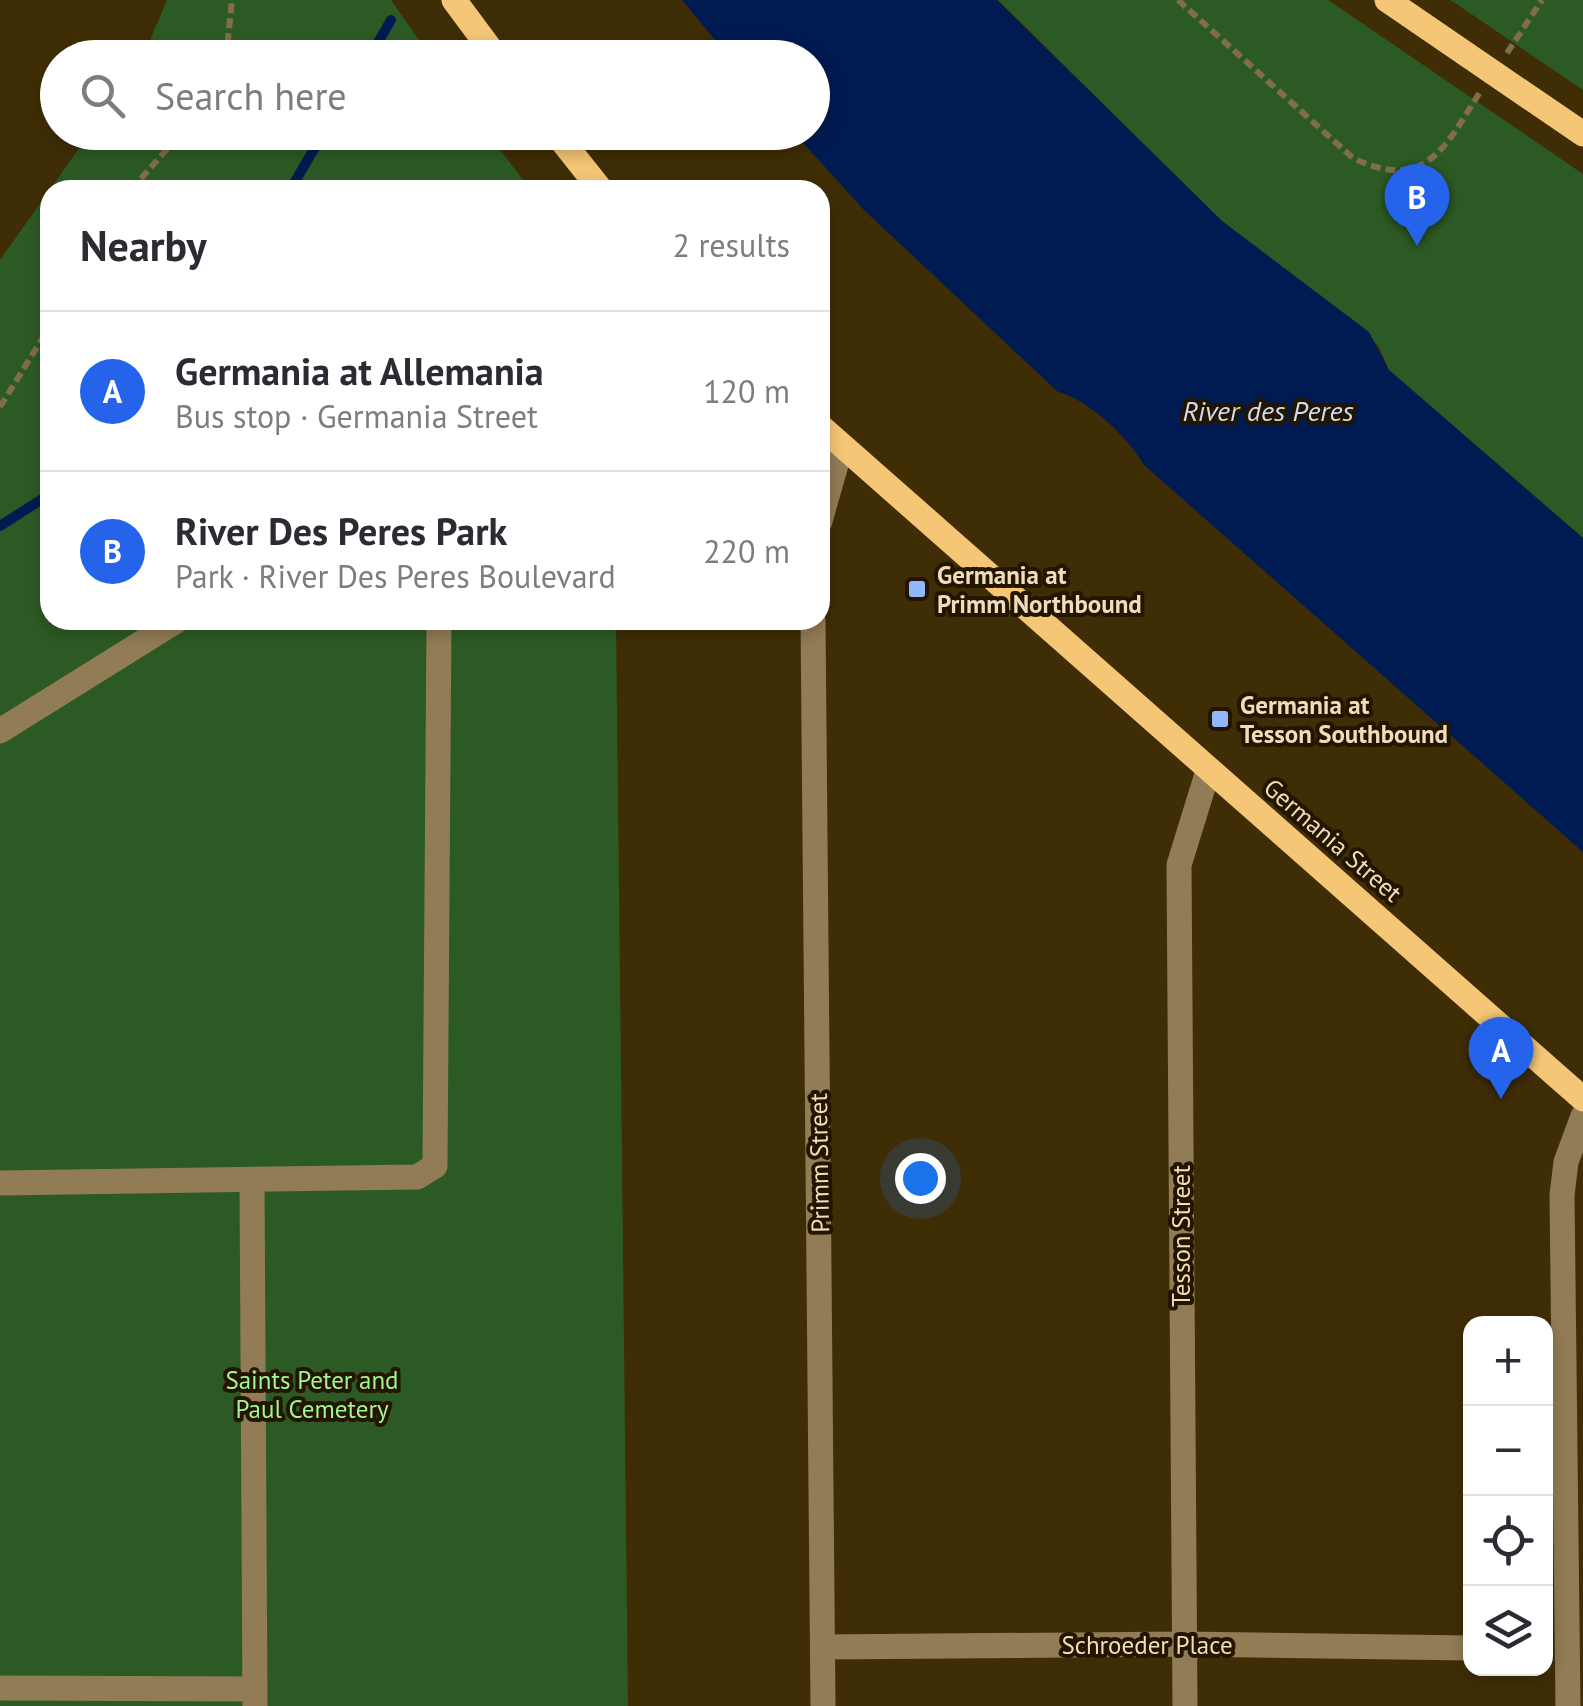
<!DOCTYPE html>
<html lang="en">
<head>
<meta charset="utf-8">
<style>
	:root { --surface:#fff; --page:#f7f7f7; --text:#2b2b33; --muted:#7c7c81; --line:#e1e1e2; --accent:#2563eb }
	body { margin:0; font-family:"PT Sans",sans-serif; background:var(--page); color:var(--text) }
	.controls { position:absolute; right:30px; bottom:30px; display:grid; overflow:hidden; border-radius:20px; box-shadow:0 5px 15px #0003 }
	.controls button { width:90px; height:90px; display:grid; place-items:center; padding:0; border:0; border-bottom:2px solid var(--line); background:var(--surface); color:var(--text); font:50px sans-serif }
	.you { position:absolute; left:920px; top:1178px; width:35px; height:35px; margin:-25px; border:8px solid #fff; border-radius:50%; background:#1a73e8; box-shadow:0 0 0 15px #1a73e833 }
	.badge { display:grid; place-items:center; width:65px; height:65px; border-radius:50%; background:var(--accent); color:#fff; font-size:32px; font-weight:700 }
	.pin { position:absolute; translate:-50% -82px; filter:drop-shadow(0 2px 5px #0008) }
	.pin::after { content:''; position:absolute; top:52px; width:35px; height:30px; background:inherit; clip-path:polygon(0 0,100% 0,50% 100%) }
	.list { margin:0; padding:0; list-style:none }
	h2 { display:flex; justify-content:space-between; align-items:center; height:130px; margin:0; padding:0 40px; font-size:42px }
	h2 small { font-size:32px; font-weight:400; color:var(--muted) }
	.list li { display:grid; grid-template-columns:65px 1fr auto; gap:30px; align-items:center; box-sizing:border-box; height:160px; padding:0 40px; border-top:2px solid var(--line) }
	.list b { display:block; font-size:38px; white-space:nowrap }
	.list p { margin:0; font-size:32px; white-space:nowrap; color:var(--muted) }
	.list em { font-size:32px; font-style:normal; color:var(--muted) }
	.icon { flex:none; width:55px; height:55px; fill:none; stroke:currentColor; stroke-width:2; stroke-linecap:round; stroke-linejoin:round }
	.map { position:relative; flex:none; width:1583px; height:1706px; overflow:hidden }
	.search { position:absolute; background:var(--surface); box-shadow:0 5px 15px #0003; left:40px; top:40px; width:790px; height:110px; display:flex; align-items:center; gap:25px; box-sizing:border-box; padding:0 35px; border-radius:55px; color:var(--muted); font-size:38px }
	.panel { position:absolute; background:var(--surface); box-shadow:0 5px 15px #0003; left:40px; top:180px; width:790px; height:450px; border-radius:30px }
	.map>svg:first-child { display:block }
	.green { fill:#2c5a24 }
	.water { fill:#001b51 }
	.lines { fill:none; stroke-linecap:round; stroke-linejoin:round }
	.stream { stroke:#001b51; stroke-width:10 }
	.path { stroke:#816e49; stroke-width:6; stroke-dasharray:10 5; stroke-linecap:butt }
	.minor { stroke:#927c56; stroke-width:25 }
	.major { stroke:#f4c675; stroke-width:25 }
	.poi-dot { fill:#90b8fd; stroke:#241500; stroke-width:4 }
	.labels { text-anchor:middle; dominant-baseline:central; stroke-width:8; stroke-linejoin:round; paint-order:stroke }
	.poi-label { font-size:25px; font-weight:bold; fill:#f0ddbc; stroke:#241500; text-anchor:start }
	.street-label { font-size:25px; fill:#f0ddbc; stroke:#241500 }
	.park-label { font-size:25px; fill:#9ff88f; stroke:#241500 }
	.water-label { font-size:28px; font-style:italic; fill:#cfdcf2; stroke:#241500 }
</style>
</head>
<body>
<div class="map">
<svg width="1583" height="1706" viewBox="0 0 1583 1706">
	<rect width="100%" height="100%" fill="#3f2d06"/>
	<!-- green -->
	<path class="green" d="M167,0h224l40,57h-288z
		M998,0h330l255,174v364l-194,-168 -11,-25 -156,-124z
		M1450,0h133v90l-125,-85z
		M90,133h397l44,57h-481v430h566l12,1086h-628v-1446z"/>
	<!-- water -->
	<path class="water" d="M682,0h315l225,221 147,111 20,38 194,168v314l-439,-387c-16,-28 -55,-65 -86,-73l-193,-181 -71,-78 18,-1v-74l-83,-1z"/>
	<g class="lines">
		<!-- stream -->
		<path class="stream" d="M369,58l22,-38
			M290,190l34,-58
			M0,526l50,-32"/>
		<!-- path -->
		<path class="path" d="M1178,0l175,158c73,35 92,-11 127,-66
			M1507,53l35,-53
			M226,58l6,-58
			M131,190l51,-58
			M0,407l50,-81"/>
		<!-- minor -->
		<path class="minor" d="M820,521l21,-74
			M813,620l10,1086
			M0,731l178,-111
			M252,1180l3,526
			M0,1183l417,-6 18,-11 4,-546
			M823,1647l360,-3 287,4
			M0,1688l255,1
			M1185,1706l-6,-841 29,-94
			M1568,1706l-6,-511 4,-33 17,-46"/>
		<!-- major -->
		<path class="major" d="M454,0l43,58
			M1387,0l196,134
			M555,132l46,58
			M820,426l763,673"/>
	</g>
	<!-- markers -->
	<g class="poi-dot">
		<rect x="907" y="579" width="20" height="20" rx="5"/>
		<rect x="1210" y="709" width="20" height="20" rx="5"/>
	</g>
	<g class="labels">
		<!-- poi labels -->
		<g class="poi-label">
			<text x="937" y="575">Germania at<tspan x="937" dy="29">Primm Northbound</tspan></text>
			<text x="1240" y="705">Germania at<tspan x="1240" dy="29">Tesson Southbound</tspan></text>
		</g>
		<!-- street labels -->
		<g class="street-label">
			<text transform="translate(1333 840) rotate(41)">Germania Street</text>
			<text transform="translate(819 1163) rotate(-91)">Primm Street</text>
			<text transform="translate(1181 1236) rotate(-90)">Tesson Street</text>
			<text x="1147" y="1645">Schroeder Place</text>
		</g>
		<!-- park labels -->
		<g class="park-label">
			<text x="312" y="1380">Saints Peter and<tspan x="312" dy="29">Paul Cemetery</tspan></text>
		</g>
		<!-- water labels -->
		<g class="water-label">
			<text x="1268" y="410">River des Peres</text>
		</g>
	</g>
</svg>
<div class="controls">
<button>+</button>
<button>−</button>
<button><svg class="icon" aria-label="locate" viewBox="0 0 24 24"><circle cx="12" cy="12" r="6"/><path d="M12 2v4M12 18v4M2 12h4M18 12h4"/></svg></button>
<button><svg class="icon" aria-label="layers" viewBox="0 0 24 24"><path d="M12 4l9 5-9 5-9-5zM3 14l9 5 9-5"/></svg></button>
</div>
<div class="you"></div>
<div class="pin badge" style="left:1501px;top:1099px">A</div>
<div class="pin badge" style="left:1417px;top:246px">B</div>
<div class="search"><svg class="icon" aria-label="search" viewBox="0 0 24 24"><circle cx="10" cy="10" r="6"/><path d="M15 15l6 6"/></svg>Search here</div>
<section class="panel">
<h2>Nearby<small>2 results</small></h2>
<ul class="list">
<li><span class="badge">A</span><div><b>Germania at Allemania</b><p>Bus stop · Germania Street</p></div><em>120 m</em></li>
<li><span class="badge">B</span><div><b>River Des Peres Park</b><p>Park · River Des Peres Boulevard</p></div><em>220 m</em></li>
</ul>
</section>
</div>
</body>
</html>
